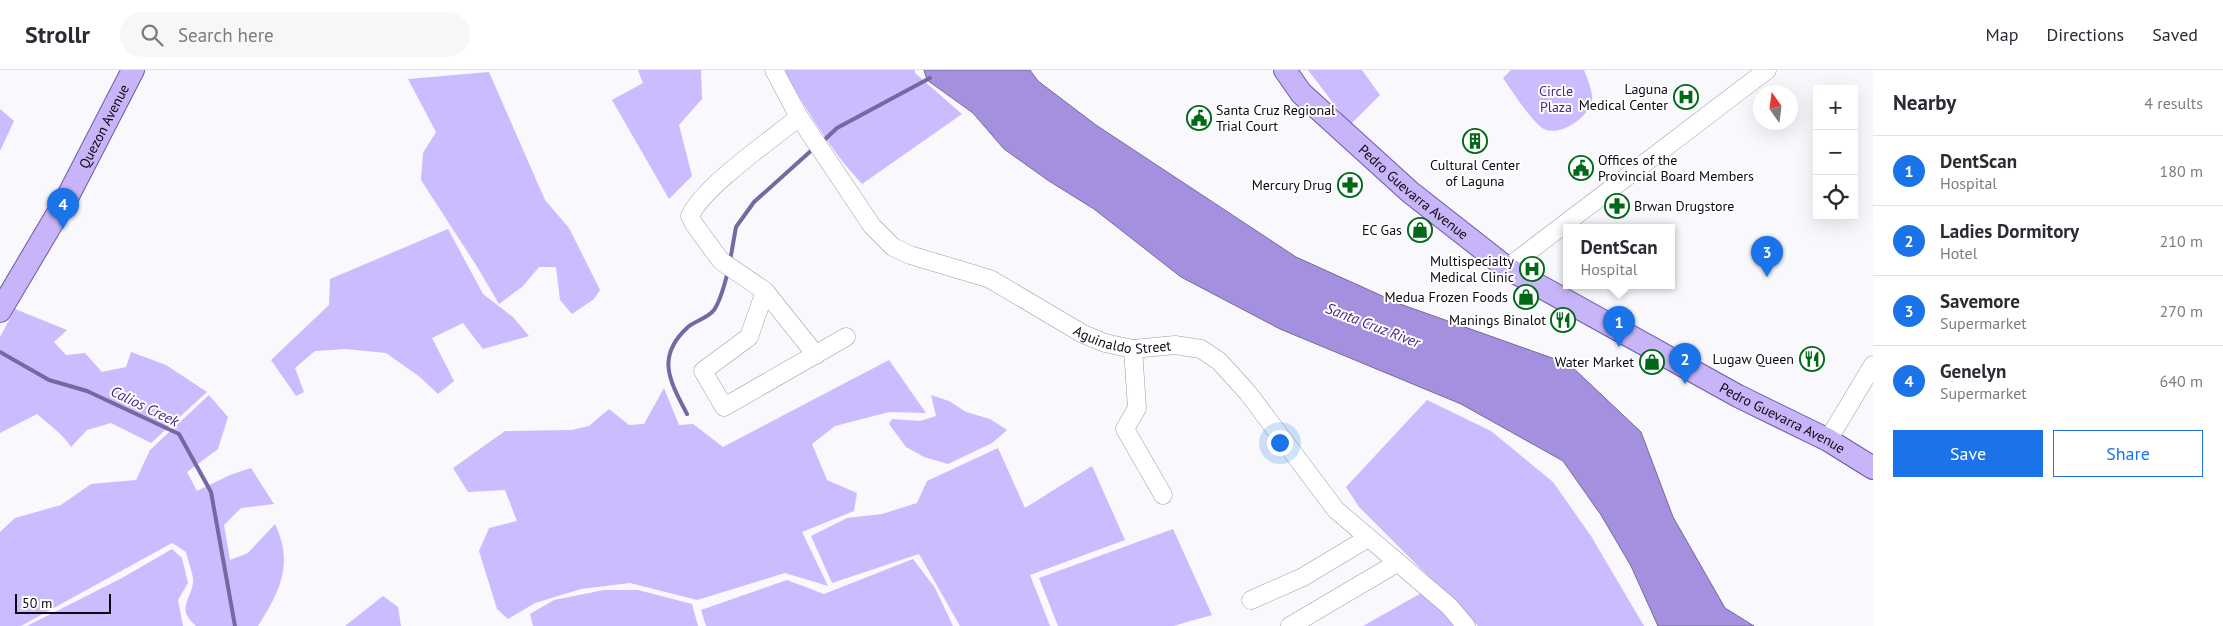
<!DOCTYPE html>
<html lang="en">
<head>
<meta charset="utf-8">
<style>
	:root { --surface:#fff; --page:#f7f7f7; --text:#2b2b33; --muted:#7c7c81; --line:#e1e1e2; --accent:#1a73e8 }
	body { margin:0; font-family:"PT Sans",sans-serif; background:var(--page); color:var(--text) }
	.controls { position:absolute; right:15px; top:15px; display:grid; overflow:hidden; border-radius:0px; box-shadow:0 5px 20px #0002 }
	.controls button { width:45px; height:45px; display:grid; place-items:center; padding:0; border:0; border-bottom:1px solid var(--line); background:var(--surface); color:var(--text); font:25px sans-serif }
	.compass { position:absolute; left:1753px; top:15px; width:45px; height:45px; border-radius:50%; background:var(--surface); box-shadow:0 5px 20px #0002; rotate:346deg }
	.scale { position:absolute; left:15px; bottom:12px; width:96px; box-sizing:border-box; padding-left:5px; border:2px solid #0c0a10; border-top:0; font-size:14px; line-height:18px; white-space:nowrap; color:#0c0a10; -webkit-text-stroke:4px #fff; paint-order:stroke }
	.you { position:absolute; left:1279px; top:372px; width:18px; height:18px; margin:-12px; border:4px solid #fff; border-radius:50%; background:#1a73e8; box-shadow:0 0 0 8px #1a73e833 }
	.badge { display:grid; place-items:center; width:32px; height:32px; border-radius:50%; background:var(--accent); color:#fff; font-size:16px; font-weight:700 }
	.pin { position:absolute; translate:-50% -41px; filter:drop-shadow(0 1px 2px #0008) }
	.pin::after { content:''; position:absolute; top:26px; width:18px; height:15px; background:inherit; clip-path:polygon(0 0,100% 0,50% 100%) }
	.popup { position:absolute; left:1563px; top:154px; width:112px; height:65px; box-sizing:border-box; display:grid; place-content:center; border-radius:0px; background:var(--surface); filter:drop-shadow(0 1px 4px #0005); font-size:16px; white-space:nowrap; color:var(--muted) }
	.popup b { font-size:19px; color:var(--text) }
	.popup::after { content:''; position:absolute; left:50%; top:100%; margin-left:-10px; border:10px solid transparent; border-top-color:var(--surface) }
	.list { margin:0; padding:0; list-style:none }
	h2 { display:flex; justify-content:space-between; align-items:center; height:65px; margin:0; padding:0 20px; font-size:21px }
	h2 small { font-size:16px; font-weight:400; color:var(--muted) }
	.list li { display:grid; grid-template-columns:32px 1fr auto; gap:15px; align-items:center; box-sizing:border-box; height:70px; padding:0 20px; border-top:1px solid var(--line) }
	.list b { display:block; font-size:19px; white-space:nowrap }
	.list p { margin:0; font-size:16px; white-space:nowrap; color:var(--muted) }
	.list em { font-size:16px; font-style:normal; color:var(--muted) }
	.actions { display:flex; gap:10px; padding:15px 20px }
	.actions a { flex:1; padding:11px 0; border:1px solid var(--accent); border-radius:0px; text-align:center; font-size:18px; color:var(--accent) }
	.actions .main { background:var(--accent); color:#fff }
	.icon { flex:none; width:28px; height:28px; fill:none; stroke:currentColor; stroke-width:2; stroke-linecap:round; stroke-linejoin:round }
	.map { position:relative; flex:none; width:1873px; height:556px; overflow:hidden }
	header { display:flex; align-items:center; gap:30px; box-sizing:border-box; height:70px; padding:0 25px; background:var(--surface); border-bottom:1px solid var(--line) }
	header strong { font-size:24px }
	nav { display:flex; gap:28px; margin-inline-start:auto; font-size:18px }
	.search { width:350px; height:45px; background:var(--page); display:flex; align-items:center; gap:12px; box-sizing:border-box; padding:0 18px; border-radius:28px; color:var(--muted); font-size:19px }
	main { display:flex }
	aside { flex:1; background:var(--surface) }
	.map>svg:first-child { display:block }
	.green { fill:#cbbbff }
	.water { fill:#a490df; stroke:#7668a1 }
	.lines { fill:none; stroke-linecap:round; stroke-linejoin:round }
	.stream { stroke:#7668a1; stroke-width:4 }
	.minor-casing { stroke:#9f9bad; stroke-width:19 }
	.major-casing { stroke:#6e58a4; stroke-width:24 }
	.minor { stroke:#fff; stroke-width:18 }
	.major { stroke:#c8b4f8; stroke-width:22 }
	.labels { text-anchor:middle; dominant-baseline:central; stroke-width:4; stroke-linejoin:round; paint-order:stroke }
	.poi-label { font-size:14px; fill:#0c0a10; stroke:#fff; text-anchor:end }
	.park-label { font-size:14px; fill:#492883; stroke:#fff }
	.street-label { font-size:14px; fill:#0c0a10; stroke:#fff }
	.water-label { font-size:15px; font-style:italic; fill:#4a2984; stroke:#fff }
</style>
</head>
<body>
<header>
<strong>Strollr</strong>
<div class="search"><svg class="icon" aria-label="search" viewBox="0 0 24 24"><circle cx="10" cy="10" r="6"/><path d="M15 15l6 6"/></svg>Search here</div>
<nav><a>Map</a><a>Directions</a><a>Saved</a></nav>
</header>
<main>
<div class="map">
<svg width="1873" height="556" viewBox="0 0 1873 556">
	<rect width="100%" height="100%" fill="#f9f8fc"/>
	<!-- green -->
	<path class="green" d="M638,0h63l1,29 -23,26 13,51 -23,23 -57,-99 31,-17z
		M783,0h132v3l47,41 -100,70c-32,-34 -55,-74 -79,-114z
		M1308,0h54l18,25 -30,30z
		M1511,0h73c3,8 9,21 8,30 -3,17 -31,37 -48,29 -12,-7 -32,-38 -41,-51z
		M489,2l56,128 24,28 31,62 -6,9 -22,15 -12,-14 -4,-33h-17l-16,19 -24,18 -23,-39 -55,-85 2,-27 13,-21 -28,-53z
		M0,39l14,12 -14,30z
		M448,159l35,65 30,23 16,19 -46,13 -20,-26 -31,15 22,43 -16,13 -18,-17 -34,-24 -40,-4 -31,2 -20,17 9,24 -8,4 -25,-36 58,-55 1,-26z
		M15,239l52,21 -13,12 12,13 19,-2 17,19 24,-5 5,-15 35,13 41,27 -56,51 -40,-20 -24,7 -16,17c-8,-13 -22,-22 -34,-33l-37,19v-96z
		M889,290l37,53 -37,-1 -54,14 -23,18 15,36 30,13 -3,18 -52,21 26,54 -43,-13 -88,27 -67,-17 -49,6 -46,14 -27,16 -11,-10 -18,-58 10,-23 28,-7 -12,-31 -37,2 -15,-24 52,-37 67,-1 17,-4 20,-17 20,16 15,-1 20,-36 15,37 14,-1 30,23z
		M209,325l19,22 -10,32 -31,23 10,19 33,-16 21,-7 23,36 -33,4 -17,17 6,35 18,-7 27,-29c19,40 5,67 -17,102h-62c-20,-18 -6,-24 -3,-43 1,-8 -5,-22 -7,-31l-14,-9 -151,83h-21v-94l15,-14 46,-13 30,-21 45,-4 14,-30z
		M931,325l18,6 17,11 24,7 17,11 -15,13 -44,21 -24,-7 -18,-10 -17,-23 3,-5 28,2 16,-5z
		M1427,330l64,31 62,51 38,54 53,90h-166l-119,-119 -13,-20z
		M998,378l27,60 67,-42 33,74 -95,35 20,51h-90l-41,-72 -87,29 -21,-47 36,-18 35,-4 35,-11 10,-22z
		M1173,459l39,86 -39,11h-115l-19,-48z
		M172,479l10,9 6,25 -10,17 5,26h-156l95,-48z
		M913,489l22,29 18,38h-247l-5,-16 86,-30 37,14z
		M604,520h34l54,14 6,22h-165l-3,-12 24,-14z
		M1423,522l32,34h-92z
		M383,526l15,11 3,19h-56z"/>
	<!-- water -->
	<path class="water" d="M924,0h106l8,11 58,44 200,132 104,47 169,60 72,68 32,85 52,91 29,18h-96l-27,-60 -30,-51 -38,-54 -102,-57 -181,-75 -99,-52 -87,-68 -45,-28 -45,-32 -31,-36 -46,-33z"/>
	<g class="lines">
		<!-- stream -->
		<path class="stream" d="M821,73l16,-15 93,-50
			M730,191l6,-34 18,-25 59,-53
			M0,282l49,28 38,11 92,43 32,58 24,134
			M687,344c-17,-33 -32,-57 1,-87 7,-6 20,-9 26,-17 7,-10 11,-27 14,-39"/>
		<defs>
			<g id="minor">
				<path id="s1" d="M774,0l25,47 73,109 21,21 17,8 80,24 93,55 22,9 28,6 42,-4 26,4 18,12 29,32 88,117 113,96 17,20"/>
				<path d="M799,47c-28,23 -95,69 -109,99l4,8 27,37 44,30 51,64"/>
				<path d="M1507,198l260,-198"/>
				<path d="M765,221l-16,46 -46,34 21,36 122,-70"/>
				<path d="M1133,279l4,59 -12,21 38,66"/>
				<path d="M1828,370l45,-75"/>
				<path d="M1251,530l52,-23 65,-39"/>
				<path d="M1290,556l107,-63"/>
			</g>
			<g id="major">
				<path id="s2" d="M1285,0l16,23 109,99 97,76 231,128 90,44 45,28"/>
				<path id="s3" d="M0,241l68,-115 65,-126"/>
			</g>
		</defs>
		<!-- minor casing -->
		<use href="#minor" class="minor-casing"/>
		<!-- major casing -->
		<use href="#major" class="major-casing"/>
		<!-- minor -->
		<use href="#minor" class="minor"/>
		<!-- major -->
		<use href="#major" class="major"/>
	</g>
	<!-- icons -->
	<defs>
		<symbol id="hospital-ring" viewBox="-11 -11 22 22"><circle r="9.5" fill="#fff" stroke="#006917" stroke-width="1.5"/><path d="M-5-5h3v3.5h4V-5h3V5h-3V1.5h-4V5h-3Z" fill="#006917"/></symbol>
		<symbol id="civic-ring" viewBox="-11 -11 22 22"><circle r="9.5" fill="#fff" stroke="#006917" stroke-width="1.5"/><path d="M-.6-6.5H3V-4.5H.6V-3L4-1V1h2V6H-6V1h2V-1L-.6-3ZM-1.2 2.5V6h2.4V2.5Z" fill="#006917"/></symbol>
		<symbol id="building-ring" viewBox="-11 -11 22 22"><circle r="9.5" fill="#fff" stroke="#006917" stroke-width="1.5"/><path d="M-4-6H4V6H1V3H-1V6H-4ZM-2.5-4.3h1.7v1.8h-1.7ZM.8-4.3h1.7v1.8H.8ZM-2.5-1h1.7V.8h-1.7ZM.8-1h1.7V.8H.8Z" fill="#006917"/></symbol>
		<symbol id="pharmacy-ring" viewBox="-11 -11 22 22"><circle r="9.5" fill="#fff" stroke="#006917" stroke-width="1.5"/><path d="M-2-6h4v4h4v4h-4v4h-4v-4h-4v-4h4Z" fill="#006917"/></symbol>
		<symbol id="shop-ring" viewBox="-11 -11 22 22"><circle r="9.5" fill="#fff" stroke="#006917" stroke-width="1.5"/><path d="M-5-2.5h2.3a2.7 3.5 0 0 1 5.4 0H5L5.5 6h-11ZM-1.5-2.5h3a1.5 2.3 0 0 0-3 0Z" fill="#006917"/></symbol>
		<symbol id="restaurant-ring" viewBox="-11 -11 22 22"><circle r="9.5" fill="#fff" stroke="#006917" stroke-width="1.5"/><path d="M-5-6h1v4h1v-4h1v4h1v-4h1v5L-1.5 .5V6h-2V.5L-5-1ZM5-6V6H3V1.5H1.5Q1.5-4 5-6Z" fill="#006917"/></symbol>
	</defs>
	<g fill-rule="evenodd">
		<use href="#hospital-ring" x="1672" y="13" width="28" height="28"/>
		<use href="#civic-ring" x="1185" y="34" width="28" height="28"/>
		<use href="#building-ring" x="1461" y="57" width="28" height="28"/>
		<use href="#civic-ring" x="1567" y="84" width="28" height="28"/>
		<use href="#pharmacy-ring" x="1336" y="101" width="28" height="28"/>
		<use href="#pharmacy-ring" x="1603" y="122" width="28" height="28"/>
		<use href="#shop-ring" x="1406" y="146" width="28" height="28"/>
		<use href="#hospital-ring" x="1518" y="185" width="28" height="28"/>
		<use href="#shop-ring" x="1512" y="213" width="28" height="28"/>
		<use href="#restaurant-ring" x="1549" y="236" width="28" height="28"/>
		<use href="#restaurant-ring" x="1798" y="275" width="28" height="28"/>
		<use href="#shop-ring" x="1638" y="278" width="28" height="28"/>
	</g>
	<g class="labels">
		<!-- poi labels -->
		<g class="poi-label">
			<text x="1668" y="19">Laguna<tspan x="1668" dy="16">Medical Center</tspan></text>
			<text x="1216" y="40" text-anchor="start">Santa Cruz Regional<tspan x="1216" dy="16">Trial Court</tspan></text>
			<text x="1598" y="90" text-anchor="start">Offices of the<tspan x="1598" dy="16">Provincial Board Members</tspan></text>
			<text x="1475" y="95" text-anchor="middle">Cultural Center<tspan x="1475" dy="16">of Laguna</tspan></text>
			<text x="1332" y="115">Mercury Drug</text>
			<text x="1634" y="136" text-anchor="start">Brwan Drugstore</text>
			<text x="1402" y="160">EC Gas</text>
			<text x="1514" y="191">Multispecialty<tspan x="1514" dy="16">Medical Clinic</tspan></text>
			<text x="1508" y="227">Medua Frozen Foods</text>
			<text x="1546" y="250">Manings Binalot</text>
			<text x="1794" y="289">Lugaw Queen</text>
			<text x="1634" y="292">Water Market</text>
		</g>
		<!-- park labels -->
		<g class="park-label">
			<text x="1556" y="21">Circle<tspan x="1556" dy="16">Plaza</tspan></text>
		</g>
		<!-- street labels -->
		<g class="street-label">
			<text stroke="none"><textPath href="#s3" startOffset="212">Quezon Avenue</textPath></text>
			<text stroke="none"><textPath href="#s2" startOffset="178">Pedro Guevarra Avenue</textPath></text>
			<text stroke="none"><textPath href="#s1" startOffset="465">Aguinaldo Street</textPath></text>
			<text stroke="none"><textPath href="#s2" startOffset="612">Pedro Guevarra Avenue</textPath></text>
		</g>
		<!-- water labels -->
		<g class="water-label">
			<text transform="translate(1373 255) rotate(21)">Santa Cruz River</text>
			<text transform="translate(145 336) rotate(26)">Calios Creek</text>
		</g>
	</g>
</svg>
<div class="controls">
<button>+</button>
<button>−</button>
<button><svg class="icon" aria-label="locate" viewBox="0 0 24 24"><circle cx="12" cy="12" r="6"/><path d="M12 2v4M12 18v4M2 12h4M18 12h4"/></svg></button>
</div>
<svg class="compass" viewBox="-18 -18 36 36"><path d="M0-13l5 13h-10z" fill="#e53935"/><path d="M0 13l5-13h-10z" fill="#7c7c81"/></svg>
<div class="scale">50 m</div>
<div class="you"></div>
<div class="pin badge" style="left:1619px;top:277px">1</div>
<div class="popup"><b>DentScan</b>Hospital</div>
<div class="pin badge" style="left:1685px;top:314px">2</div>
<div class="pin badge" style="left:1767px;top:207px">3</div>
<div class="pin badge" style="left:63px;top:159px">4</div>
</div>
<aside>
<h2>Nearby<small>4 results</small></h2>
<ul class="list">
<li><span class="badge">1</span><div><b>DentScan</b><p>Hospital</p></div><em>180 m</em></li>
<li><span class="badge">2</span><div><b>Ladies Dormitory</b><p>Hotel</p></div><em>210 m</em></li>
<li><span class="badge">3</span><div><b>Savemore</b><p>Supermarket</p></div><em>270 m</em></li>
<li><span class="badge">4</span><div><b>Genelyn</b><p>Supermarket</p></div><em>640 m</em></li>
</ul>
<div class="actions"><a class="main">Save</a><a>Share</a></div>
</aside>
</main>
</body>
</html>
